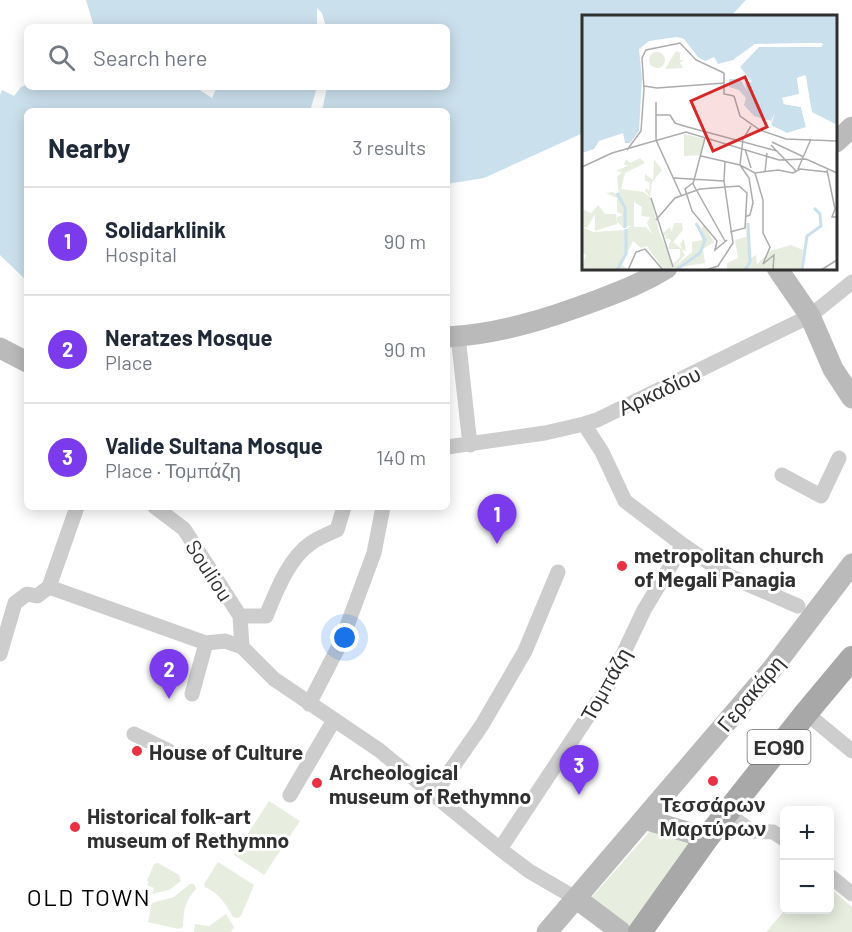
<!DOCTYPE html>
<html lang="en">
<head>
<meta charset="utf-8">
<style>
	:root { --surface:#fff; --page:#f6f6f7; --text:#1f2937; --muted:#747a83; --line:#e0e1e3; --accent:#7c3aed }
	body { margin:0; font-family:Barlow,sans-serif; background:var(--page); color:var(--text) }
	.controls { position:absolute; right:18px; bottom:18px; display:grid; overflow:hidden; border-radius:9px; box-shadow:0 3px 15px #0003 }
	.controls button { width:54px; height:54px; display:grid; place-items:center; padding:0; border:0; border-bottom:2px solid var(--line); background:var(--surface); color:var(--text); font:30px sans-serif }
	.you { position:absolute; left:345px; top:638px; width:21px; height:21px; margin:-15px; border:4px solid #fff; border-radius:50%; background:#1a73e8; box-shadow:0 0 0 9px #1a73e833 }
	.badge { display:grid; place-items:center; width:39px; height:39px; border-radius:50%; background:var(--accent); color:#fff; font-size:20px; font-weight:700 }
	.pin { position:absolute; translate:-50% -50px; filter:drop-shadow(0 2px 3px #0008) }
	.pin::after { content:''; position:absolute; top:32px; width:21px; height:18px; background:inherit; clip-path:polygon(0 0,100% 0,50% 100%) }
	.list { margin:0; padding:0; list-style:none }
	h2 { display:flex; justify-content:space-between; align-items:center; height:78px; margin:0; padding:0 24px; font-size:26px }
	h2 small { font-size:20px; font-weight:400; color:var(--muted) }
	.list li { display:grid; grid-template-columns:39px 1fr auto; gap:18px; align-items:center; box-sizing:border-box; height:108px; padding:0 24px; border-top:2px solid var(--line) }
	.list b { display:block; font-size:22px; white-space:nowrap }
	.list p { margin:0; font-size:20px; white-space:nowrap; color:var(--muted) }
	.list em { font-size:20px; font-style:normal; color:var(--muted) }
	.icon { flex:none; width:33px; height:33px; fill:none; stroke:currentColor; stroke-width:2; stroke-linecap:round; stroke-linejoin:round }
	.map { position:relative; flex:none; width:852px; height:932px; overflow:hidden }
	.search { position:absolute; background:var(--surface); box-shadow:0 3px 15px #0003; left:24px; top:24px; width:426px; height:66px; display:flex; align-items:center; gap:15px; box-sizing:border-box; padding:0 21px; border-radius:9px; color:var(--muted); font-size:22px }
	.panel { position:absolute; background:var(--surface); box-shadow:0 3px 15px #0003; left:24px; top:108px; width:426px; height:402px; border-radius:9px }
	.map>svg:first-child { display:block }
	.green { fill:#e7eddf }
	.water { fill:#cbe0ed }
	.lines { fill:none; stroke-linecap:round; stroke-linejoin:round }
	.street { stroke:#cdcdcd; stroke-width:15 }
	.secondary { stroke:#bababa; stroke-width:21 }
	.primary { stroke:#a8a8a8; stroke-width:24 }
	.poi-dot { fill:#e83243; stroke:#fff; stroke-width:2 }
	.labels { text-anchor:middle; dominant-baseline:central; stroke-width:6; stroke-linejoin:round; paint-order:stroke }
	.shield { fill:#fff; stroke:#6e6e6e; stroke-width:1.5 }
	.shield-label { font-size:20px; font-weight:bold; fill:#303030 }
	.street-label { font-size:21px; fill:#303030; stroke:#fff }
	.poi-label { font-size:21px; font-weight:bold; fill:#303030; stroke:#fff; text-anchor:start }
	.quarter-label { font-size:24px; letter-spacing:1.5px; fill:#000; stroke:#fff }
	.inset-river { fill:none; stroke:#cbe0ed; stroke-width:3 }
	.inset-road { fill:none; stroke:#acacac; stroke-width:1.5 }
	.view { fill:#d62828; fill-opacity:0.15; stroke:#d62828; stroke-width:3 }
	.inset-edge { fill:none; stroke:#303030; stroke-width:3 }
</style>
</head>
<body>
<div class="map">
<svg width="852" height="932" viewBox="0 0 852 932">
	<rect width="100%" height="100%" fill="#fff"/>
	<!-- green -->
	<path class="green" d="M269,801l31,20 -36,54 -30,-20z
		M650,831l45,13 -59,88 -45,-34z
		M218,862l36,23 -13,31 -3,2 -5,-1c-8,-14 -13,-23 -28,-30l-1,-3z
		M158,863l21,12 2,6 -12,9 -17,4 2,-6 -7,-3 2,-3 -2,-1 7,-17z
		M190,884h4l2,5c-12,13 -12,22 -13,38l-5,2 -30,-7 4,-19 22,-6z
		M830,888l22,19v25h-86l19,-22h45z
		M226,914l8,13 -3,5h-37l1,-8 14,2z"/>
	<!-- water -->
	<path class="water" d="M86,0h660l-15,16h-147l-1,117 -99,45 -37,6v-73h-125l5,-24h120v-60h-121l-4,-14 -5,-5v19h-223z
		M27,85v2h168l17,11 5,-11h100l-7,24h-283v170l-27,-26v-160l2,-5 12,6 7,-9z"/>
	<g class="lines">
		<!-- street -->
		<path class="street" d="M458,336l12,109
			M584,424l18,28 23,49 58,44 46,31 69,30
			M447,447l98,-14 39,-9 13,-4 213,-104 42,-34
			M782,475l39,21 18,-38
			M155,507l29,22 56,87 2,31
			M49,587l157,56 19,-2 17,6
			M49,587l28,-80
			M240,616h26c10,-24 22,-57 45,-73 7,-5 17,-9 26,-13l7,-23
			M242,647l32,32 105,71 121,99 29,22 48,28
			M0,654l15,-51 12,-9 10,2 12,-9
			M192,694l14,-51
			M309,704l32,-62 33,-89 9,-46
			M806,713l46,38
			M134,734l35,17
			M434,794l48,-69 43,-74 33,-79
			M290,795l44,-75
			M727,813l24,18 22,1 11,7
			M500,849l108,-163 36,-76 39,-65
			M830,876l22,18"/>
		<!-- secondary -->
		<path class="secondary" d="M836,142l16,-15
			M777,268l33,48 23,53 19,29
			M447,337c52,-3 100,-18 148,-36 26,-10 48,-18 72,-33
			M0,348l27,14
			M644,819l63,19
			M577,899l44,33
			M547,932l225,-263 80,-105"/>
		<!-- primary -->
		<path class="primary" d="M640,932l67,-94 99,-125 46,-55"/>
	</g>
	<!-- markers -->
	<g class="poi-dot">
		<circle cx="622" cy="566" r="6"/>
		<circle cx="137" cy="751" r="6"/>
		<circle cx="713" cy="781" r="6"/>
		<circle cx="317" cy="783" r="6"/>
		<circle cx="75" cy="827" r="6"/>
	</g>
	<g class="labels">
		<!-- shield labels -->
		<rect class="shield" x="747.5" y="730" width="63" height="34" rx="4.5"/>
		<g class="shield-label">
			<text x="779" y="747">ΕΟ90</text>
		</g>
		<!-- street labels -->
		<g class="street-label">
			<text transform="translate(659 390) rotate(-25)">Αρκαδίου</text>
			<text transform="translate(210 570) rotate(57)">Souliou</text>
			<text transform="translate(605 684) rotate(-61)">Τομπάζη</text>
			<text transform="translate(750 693) rotate(-50)">Γερακάρη</text>
		</g>
		<!-- poi labels -->
		<g class="poi-label">
			<text x="634" y="554">metropolitan church<tspan x="634" dy="24">of Megali Panagia</tspan></text>
			<text x="149" y="751">House of Culture</text>
			<text x="329" y="771">Archeological<tspan x="329" dy="24">museum of Rethymno</tspan></text>
			<text x="713" y="803" text-anchor="middle">Τεσσάρων<tspan x="713" dy="24">Μαρτύρων</tspan></text>
			<text x="87" y="815">Historical folk-art<tspan x="87" dy="24">museum of Rethymno</tspan></text>
		</g>
		<!-- quarter labels -->
		<g class="quarter-label">
			<text x="89" y="896">OLD TOWN</text>
		</g>
	</g>
	<!-- overview -->
	<g transform="translate(582 15)">
		<rect width="255" height="255" fill="#fff"/>
		<path d="M94,36l4,2v7h4l-4,3 3,5 -18,1zM67 45a8 8 0 1 1 16 0a8 8 0 1 1-16 0ZM102,119l21,5 -5,16 -16,1zM58,143l5,5 -20,10 -4,16 23,3 7,6 8,34 14,32 7,-7v-8h-12l3,-9 -7,-2 6,-5 -7,4 -1,-3 8,-7 1,5 4,-9h7l1,7 -10,12 9,7 -2,-5 4,-5 2,12 -4,-1 3,5 -10,11 17,-14v-10l10,-2 -2,-9 4,-6 10,17 -11,7 2,14 -41,7 -17,-24 -6,2 -8,-7 -11,23 5,6h-9l3,-8 -4,8 -35,-2 4,-14h-4v-27l11,5 32,-2 2,22v-23l4,-4 -7,3 -7,-6v-5l6,-2 -6,-3v-14l-11,-5 7,-1 6,4 -2,-19 5,-5 -6,-1 13,-6h-5l2,-6 4,4zM52,187l8,5 -1,9 9,1 -3,6 6,12 -7,-8h-12zM72,144l8,11 -10,12 -2,14 -5,-5 1,-3 3,3 1,-9 -5,-1v-7l8,6zM16,190l7,9h11l1,10 -22,7v-17l-8,14 -5,-2v-17l9,4zM165,203l2,35 2,5 5,-3 1,9 13,-13 21,-6 12,5 -2,20h-74v-7l11,-5 -3,-18 11,-3z" fill="#e7eddf" fill-rule="evenodd"/>
		<path d="M0,0h255v110l-25,-13 -7,-37 -8,3 3,16 -18,4 2,6 17,3 5,20 -19,6 -16,-8 4,-12 -4,8 -17,-5 -10,-11 2,-7 -7,-8 -10,-3v-8h11l7,12 -2,-8 7,-1 -12,-15 19,-20h63l-1,-4 -66,1 -18,15 -19,5 -4,-7 -9,4 -7,-4 -14,-18 -7,-2 -28,4 -10,8 3,30 -3,52 -9,12h-5l-2,-10 -24,8 -5,8 -12,4z" fill="#cbe0ed"/>
		<path d="M173,29l66,-1 3,2 -69,1 -18,16 -3,-3zM224,61l6,40 -8,-37 -4,1 2,16 -16,4 18,5 2,22 -5,-20 -17,-3 -2,-6 17,-4 -2,-16z" fill="#fff"/>
		<path class="inset-river" d="M156,0l89,5 10,7M207,65l3,-14 45,-17M209,65l4,-10 42,-14M212,67l3,-9 40,-11M211,74l-3,-12 4,-9 43,-15M212,76l2,-20 41,-12M212,80l-7,-18 4,-12 46,-21M35,178l8,15v20M35,255l9,-16v-25M94,255l24,-17 5,-13 -9,-17M163,255l5,-8 -2,-39M220,255l5,-34 14,-10 -1,-12 -6,-6"/>
		<path class="inset-road" d="M142,58v21l10,2M62,71l13,2 68,-5M152,81l6,20 20,14 26,9 51,2M74,87v38l25,55M74,100h14l5,8 9,3 93,25M123,123l-12,46 32,57M190,127l32,15M189,130l25,26M163,134l6,19M45,135l14,-19 3,-42 -2,-31 4,-8 34,-7 16,17 28,13M119,141l39,9 15,8 23,-3 15,3 7,-4 27,3M0,152l30,-14 74,-21 93,28 27,-1 31,14M216,154l13,-30M245,155l8,39 -3,8h5M183,157l2,-19M173,158l8,27v33l7,14 -7,17 11,-9 -1,15M92,163l50,3M112,167l-9,7 7,22 25,30 -2,9 12,-10M69,183l22,69M163,202l5,-2 3,-12 -4,-25 -9,-13 3,-26 8,-13M74,205l19,-22 25,-9 39,-3 8,7 -2,35 -15,4M46,255l8,-18 9,-3 18,21M124,255l12,-4 15,-23 -9,-62 1,-20M239,255l16,-10"/>
		<path class="view" d="M163,62l22,50 -54,24 -22,-50z"/>
		<rect width="255" height="255" class="inset-edge"/>
	</g>
</svg>
<div class="controls">
<button>+</button>
<button>−</button>
</div>
<div class="you"></div>
<div class="pin badge" style="left:497px;top:544px">1</div>
<div class="pin badge" style="left:169px;top:699px">2</div>
<div class="pin badge" style="left:579px;top:795px">3</div>
<div class="search"><svg class="icon" aria-label="search" viewBox="0 0 24 24"><circle cx="10" cy="10" r="6"/><path d="M15 15l6 6"/></svg>Search here</div>
<section class="panel">
<h2>Nearby<small>3 results</small></h2>
<ul class="list">
<li><span class="badge">1</span><div><b>Solidarklinik</b><p>Hospital</p></div><em>90 m</em></li>
<li><span class="badge">2</span><div><b>Neratzes Mosque</b><p>Place</p></div><em>90 m</em></li>
<li><span class="badge">3</span><div><b>Valide Sultana Mosque</b><p>Place · Τομπάζη</p></div><em>140 m</em></li>
</ul>
</section>
</div>
</body>
</html>
